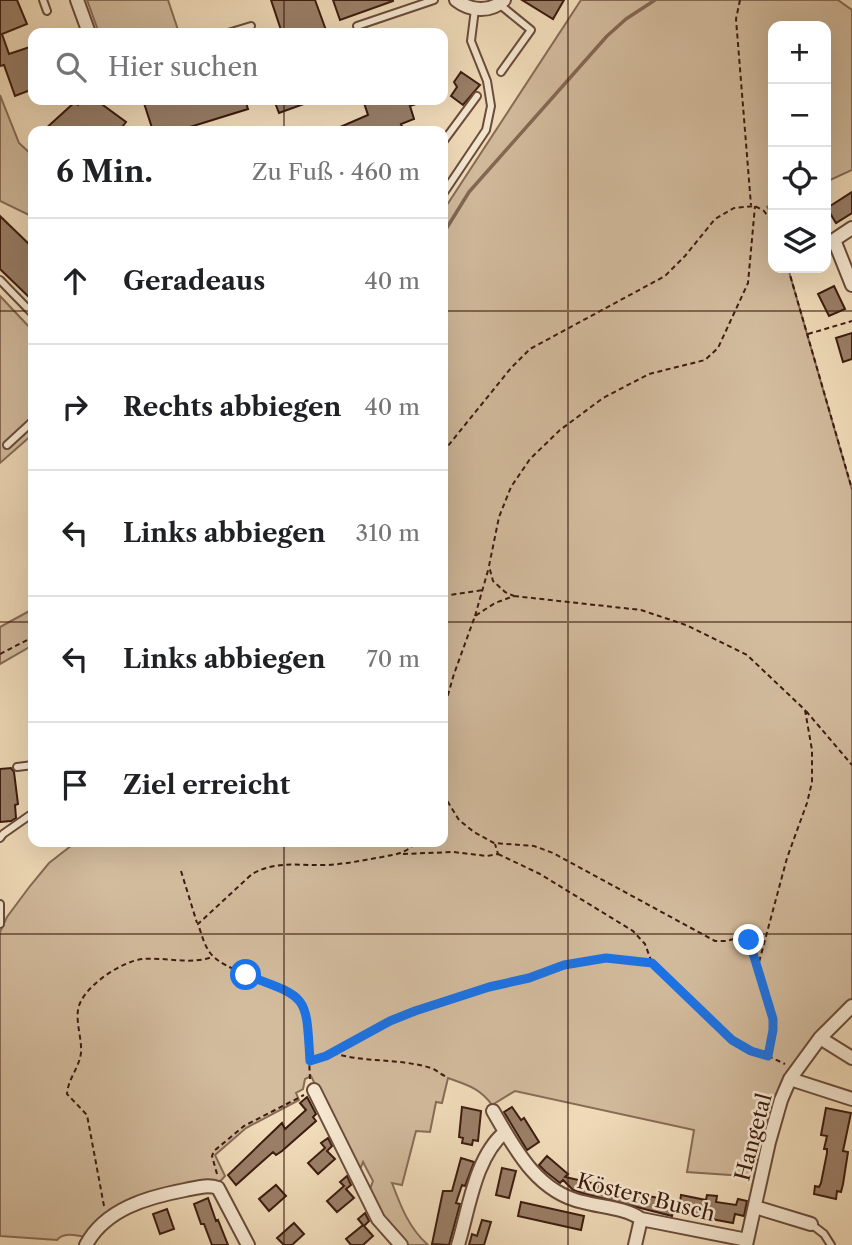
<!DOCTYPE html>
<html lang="de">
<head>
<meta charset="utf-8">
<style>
	:root { --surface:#fff; --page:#f2f2f2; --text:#202124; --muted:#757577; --line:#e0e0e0 }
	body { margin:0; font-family:"Libre Caslon Text",serif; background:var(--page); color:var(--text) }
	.controls { position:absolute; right:21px; top:21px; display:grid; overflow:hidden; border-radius:14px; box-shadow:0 7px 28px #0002 }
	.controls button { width:63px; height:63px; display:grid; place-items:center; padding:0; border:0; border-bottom:2px solid var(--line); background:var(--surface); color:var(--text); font:35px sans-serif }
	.stop { position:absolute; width:21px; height:21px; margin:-16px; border:5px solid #1a73e8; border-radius:50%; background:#fff }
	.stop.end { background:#1a73e8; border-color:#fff; box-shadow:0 2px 7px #0008 }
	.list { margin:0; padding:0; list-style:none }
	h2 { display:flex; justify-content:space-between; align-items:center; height:91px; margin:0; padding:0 28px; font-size:30px }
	h2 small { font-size:23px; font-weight:400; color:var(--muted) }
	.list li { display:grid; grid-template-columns:46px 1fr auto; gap:21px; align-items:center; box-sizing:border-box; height:126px; padding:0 28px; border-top:2px solid var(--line) }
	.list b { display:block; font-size:26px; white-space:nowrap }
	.list em { font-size:23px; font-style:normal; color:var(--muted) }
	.icon { flex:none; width:38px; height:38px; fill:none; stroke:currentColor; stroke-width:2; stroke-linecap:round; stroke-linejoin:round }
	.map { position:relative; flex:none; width:852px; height:1245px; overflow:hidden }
	.search { position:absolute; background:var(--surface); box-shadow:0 7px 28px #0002; left:28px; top:28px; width:420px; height:77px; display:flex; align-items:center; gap:18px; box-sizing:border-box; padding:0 24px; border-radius:14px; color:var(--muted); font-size:26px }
	.panel { position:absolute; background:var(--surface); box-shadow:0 7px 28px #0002; left:28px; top:126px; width:420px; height:721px; border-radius:14px }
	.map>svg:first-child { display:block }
	.green { fill:#d3bc9e; stroke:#886c57; stroke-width:2 }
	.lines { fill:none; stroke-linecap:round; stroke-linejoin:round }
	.stream { stroke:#846854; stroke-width:3.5 }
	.building { fill:#9b8069; stroke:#3d1c10; stroke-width:2 }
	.service-casing { stroke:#6a4c3b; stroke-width:10 }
	.minor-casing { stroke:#6a4c3b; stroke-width:16 }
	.path { stroke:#3d1c10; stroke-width:2; stroke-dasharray:5 3.5; stroke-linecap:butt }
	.service { stroke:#f7e9d3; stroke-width:6 }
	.minor { stroke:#f7e9d3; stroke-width:12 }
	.route { stroke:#1a73e8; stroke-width:9 }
	.grid { fill:none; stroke:#3d1c10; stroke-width:2; stroke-opacity:0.55 }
	.labels { text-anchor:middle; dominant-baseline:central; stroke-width:5; stroke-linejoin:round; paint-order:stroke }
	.street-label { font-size:21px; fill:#3d1c10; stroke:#f7e9d3 }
</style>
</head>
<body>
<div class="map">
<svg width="852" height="1245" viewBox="0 0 852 1245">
	<rect width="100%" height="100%" fill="#f2ddbb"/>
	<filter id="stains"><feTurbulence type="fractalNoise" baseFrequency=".00286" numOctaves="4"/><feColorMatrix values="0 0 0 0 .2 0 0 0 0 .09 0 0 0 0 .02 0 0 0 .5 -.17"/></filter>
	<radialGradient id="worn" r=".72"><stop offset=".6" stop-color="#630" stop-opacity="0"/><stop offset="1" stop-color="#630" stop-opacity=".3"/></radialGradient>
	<!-- green -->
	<path class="green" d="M87,0h81l11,33h-80z
		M581,0h257l14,10v160l-26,12v-156h-53v178l-6,3 6,9v52h15l64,222v514l-58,63 -35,110 -72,-5 7,-42 -179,-39 -23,14c-12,-17 -25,-20 -44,-27l-6,25 -6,-1 -6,30 -14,-1 -14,54 -10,-2c9,24 17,45 36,62h-21l-14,-12 -24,-41 4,-11 -10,-19 -4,10 -48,-96 -6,3 -2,10 -7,4 3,7 -53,28 -31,27 10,21 -9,10 -56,8 -75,43c-10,-2 -21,-5 -28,3l-57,-4v-304l7,-15 23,-31 19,-23 27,-21h367v-631z
		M0,95l19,48 14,13v57l-2,3 -31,-15z
		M0,296l33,35v103l-33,29z
		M33,609v36l-33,19v-37z"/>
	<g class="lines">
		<!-- stream -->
		<path class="stream" d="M443,234l26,-42 138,-156 19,-17 29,-19"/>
	</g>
	<!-- building -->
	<path class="building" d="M0,0h17l10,24 -25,10 7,20 24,-8v43l-18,7 -11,-31 -4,1z
		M271,0h44l12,33h-45z
		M333,0h60v1l-53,19z
		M522,0h42l-11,19z
		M461,72l19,13 -17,20 -12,-9 6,-9 -3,-5z
		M81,100h15l30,22 -7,9h-76l32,-29 3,3z
		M143,100h102l3,9 -71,22h-24z
		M274,100h38v1l-33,12z
		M363,100h62v1l-15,5 4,13 -13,5 3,7h-73l37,-16z
		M852,192v21l-16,10 -9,-15z
		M0,216l33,32v53l-33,-32z
		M834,286l11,23 -16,7 -11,-22z
		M852,333v26l-9,3 -7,-24z
		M11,768l3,4 4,32 -3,1 1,13 -5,3 -11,1v-53z
		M307,1097l9,17 -3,3 3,4 -34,30 -6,4 -3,-3 -37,33 -8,-10 54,-52 3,6 21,-19 -6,-7z
		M462,1107l19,4 -3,30 -5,-1 -1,5 -10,-2 1,-5 -4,-1z
		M512,1107l9,13 3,-2 15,24 -12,8 -23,-38z
		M826,1108l25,5 -8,38 5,1 -5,32 -2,8 -4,-1 -1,8 -22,-5 1,-8 4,1 2,-4 6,-30v-4h-3l3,-13 -6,-1z
		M328,1138l4,8 -5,5 8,8 -17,15 -10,-11 17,-15 -4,-5z
		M547,1156l21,18 -3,3 115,26 1,-8 25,5 1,-5 10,1 -1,6 20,3 2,-6 9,2 -3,15 -9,-2 -2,9 -60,-11 -1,4 -87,-22 -12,-4 -10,-10 -3,3 -14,-11 -7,-7z
		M461,1158l13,4 -9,24 -3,-1 -6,18 4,1 -11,41 -17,-1 11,-53h9z
		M502,1168l14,3 -7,27 -13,-3z
		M347,1176l4,9 -5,4 8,9 -17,14 -10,-11 17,-15 -4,-4z
		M276,1185l10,11 -17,15 -10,-12z
		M208,1198l8,23 2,-1 10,25h-16l-8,-21h-3l-7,-20z
		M521,1202l63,14 -3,14 -63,-14z
		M167,1209l7,20 -14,5 -7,-20z
		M365,1213l4,8 -5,5 9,10 -10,9h-12l-5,-6 17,-14 -5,-6z
		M482,1220l9,2 -7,23h-15l3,-11 5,2z
		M294,1223l10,11 -12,11h-8l-7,-7z"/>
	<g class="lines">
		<defs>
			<path id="service" d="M43,0l4,11
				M499,4l32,26 -30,42
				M357,26l77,-26
				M228,33l23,-7
				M443,142l34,-46
				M443,194l43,-64 5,-24 -4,-25 -16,-40 4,-32
				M0,280l33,34
				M7,445l26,-24
				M17,767l16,-2
				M0,838l3,-4 30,-21
				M0,904v20
				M811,1224l13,10 7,11"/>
			<path id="minor" d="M77,0l12,33
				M456,0c14,11 34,13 48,0
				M852,228l-18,12 18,45
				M820,1038l32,20
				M790,1079l62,20
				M314,1090l64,129 23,26
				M493,1111c22,38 44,81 90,91 18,5 43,6 58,17l106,21
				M755,1207l56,17
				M86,1245c19,-36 62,-48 99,-55 11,-2 22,-6 33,-2l30,57
				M458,1245c11,-36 17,-88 47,-113
				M635,1245l6,-26
				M746,1245l23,-103 12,-42 9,-21 30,-41 32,-32"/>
		</defs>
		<!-- service casing -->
		<use href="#service" class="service-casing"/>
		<!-- minor casing -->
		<use href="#minor" class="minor-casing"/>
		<!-- path -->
		<path class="path" d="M740,0l-4,19 15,186
			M788,268l64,221
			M808,334l44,-13
			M443,452l68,-84 19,-19 135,-73 20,-20 30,-37 19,-11 21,-2 9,5 9,12
			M443,596l40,-6
			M514,596l127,14 45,15 61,30 58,55 7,40v32l-5,21 -20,55 -29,108 15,58 -5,32 17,8
			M475,616l14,-49
			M0,654l33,-17
			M806,711l46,54
			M443,712l11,-38 21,-58 20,-13 19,-7 -9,-4 -12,-11 -4,-15 10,-49 12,-30 19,-28 30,-29 43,-32 46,-24 56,-14 13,-12 30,-65 7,-77
			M443,794l16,26 15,12 20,11 40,3 19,7 162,88h11l20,-5 11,29
			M403,854l50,-2 34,4 11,-2 -3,-10
			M498,854l42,20 93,57 12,13 7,19 44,39 36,38 19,11 15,4
			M181,871l16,52
			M333,1053c32,10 66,5 98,15 6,2 9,6 14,8
			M310,1061l16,-5 78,-41 85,-28 40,-9 35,-13 42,-7 46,5
			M310,1079l-3,-62c-8,-36 -66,-37 -92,-59 -10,-8 -13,-23 -17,-34l54,-50c25,-14 48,-8 75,-9 19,-1 37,-5 55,-8 14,-3 24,-3 34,-15
			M217,1174l-5,-18 2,-5 30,-25 60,-31
			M104,1206l-17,-91 -20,-21c1,-15 12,-26 14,-41 1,-14 -5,-29 -3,-43 3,-22 43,-49 65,-51 23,-2 47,6 69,-2"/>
		<!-- service -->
		<use href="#service" class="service"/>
		<!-- minor -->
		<use href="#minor" class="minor"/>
	</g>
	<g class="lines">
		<!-- route -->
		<path class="route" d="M246,975c63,23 60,20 64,86l16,-5 64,-35 25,-10 74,-24 40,-9 35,-13 42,-7 46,5 80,77 19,11 17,5 5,-26v-11l-24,-79"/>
	</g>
	<!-- grid -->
	<path class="grid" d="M284,0v33M568,0v1245M284,100v31M0,311h33M443,311h409M0,622h33M443,622h409M284,842v403M0,934h852"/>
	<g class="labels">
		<!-- street labels -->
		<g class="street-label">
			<text transform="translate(753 1137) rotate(-75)">Hangetal</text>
			<text transform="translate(646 1197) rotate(14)">Kösters Busch</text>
		</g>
	</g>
	<rect width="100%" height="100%" filter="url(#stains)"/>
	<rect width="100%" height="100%" fill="url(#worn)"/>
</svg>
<div class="controls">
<button>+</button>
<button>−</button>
<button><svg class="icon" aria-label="locate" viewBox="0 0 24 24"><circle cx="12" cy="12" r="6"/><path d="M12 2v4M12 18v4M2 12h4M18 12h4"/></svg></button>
<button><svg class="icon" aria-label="layers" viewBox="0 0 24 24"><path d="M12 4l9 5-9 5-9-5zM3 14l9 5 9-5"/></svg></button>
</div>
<div class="stop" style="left:246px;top:975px"></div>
<div class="stop end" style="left:749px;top:940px"></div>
<div class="search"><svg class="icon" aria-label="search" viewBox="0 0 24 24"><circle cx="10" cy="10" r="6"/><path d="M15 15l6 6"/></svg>Hier suchen</div>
<section class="panel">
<h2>6 Min.<small>Zu Fuß · 460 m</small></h2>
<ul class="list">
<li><svg class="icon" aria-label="ahead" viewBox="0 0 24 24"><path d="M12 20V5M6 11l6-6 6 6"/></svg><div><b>Geradeaus</b></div><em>40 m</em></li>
<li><svg class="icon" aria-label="right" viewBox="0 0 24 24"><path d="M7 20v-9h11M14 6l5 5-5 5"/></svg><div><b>Rechts abbiegen</b></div><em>40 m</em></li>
<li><svg class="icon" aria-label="left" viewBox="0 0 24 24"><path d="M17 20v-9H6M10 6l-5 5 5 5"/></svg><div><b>Links abbiegen</b></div><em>310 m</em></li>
<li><svg class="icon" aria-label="left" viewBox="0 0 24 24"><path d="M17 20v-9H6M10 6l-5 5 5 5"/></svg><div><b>Links abbiegen</b></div><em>70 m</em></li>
<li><svg class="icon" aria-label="arrive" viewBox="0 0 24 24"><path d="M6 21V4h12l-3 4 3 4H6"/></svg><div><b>Ziel erreicht</b></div></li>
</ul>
</section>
</div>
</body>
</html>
